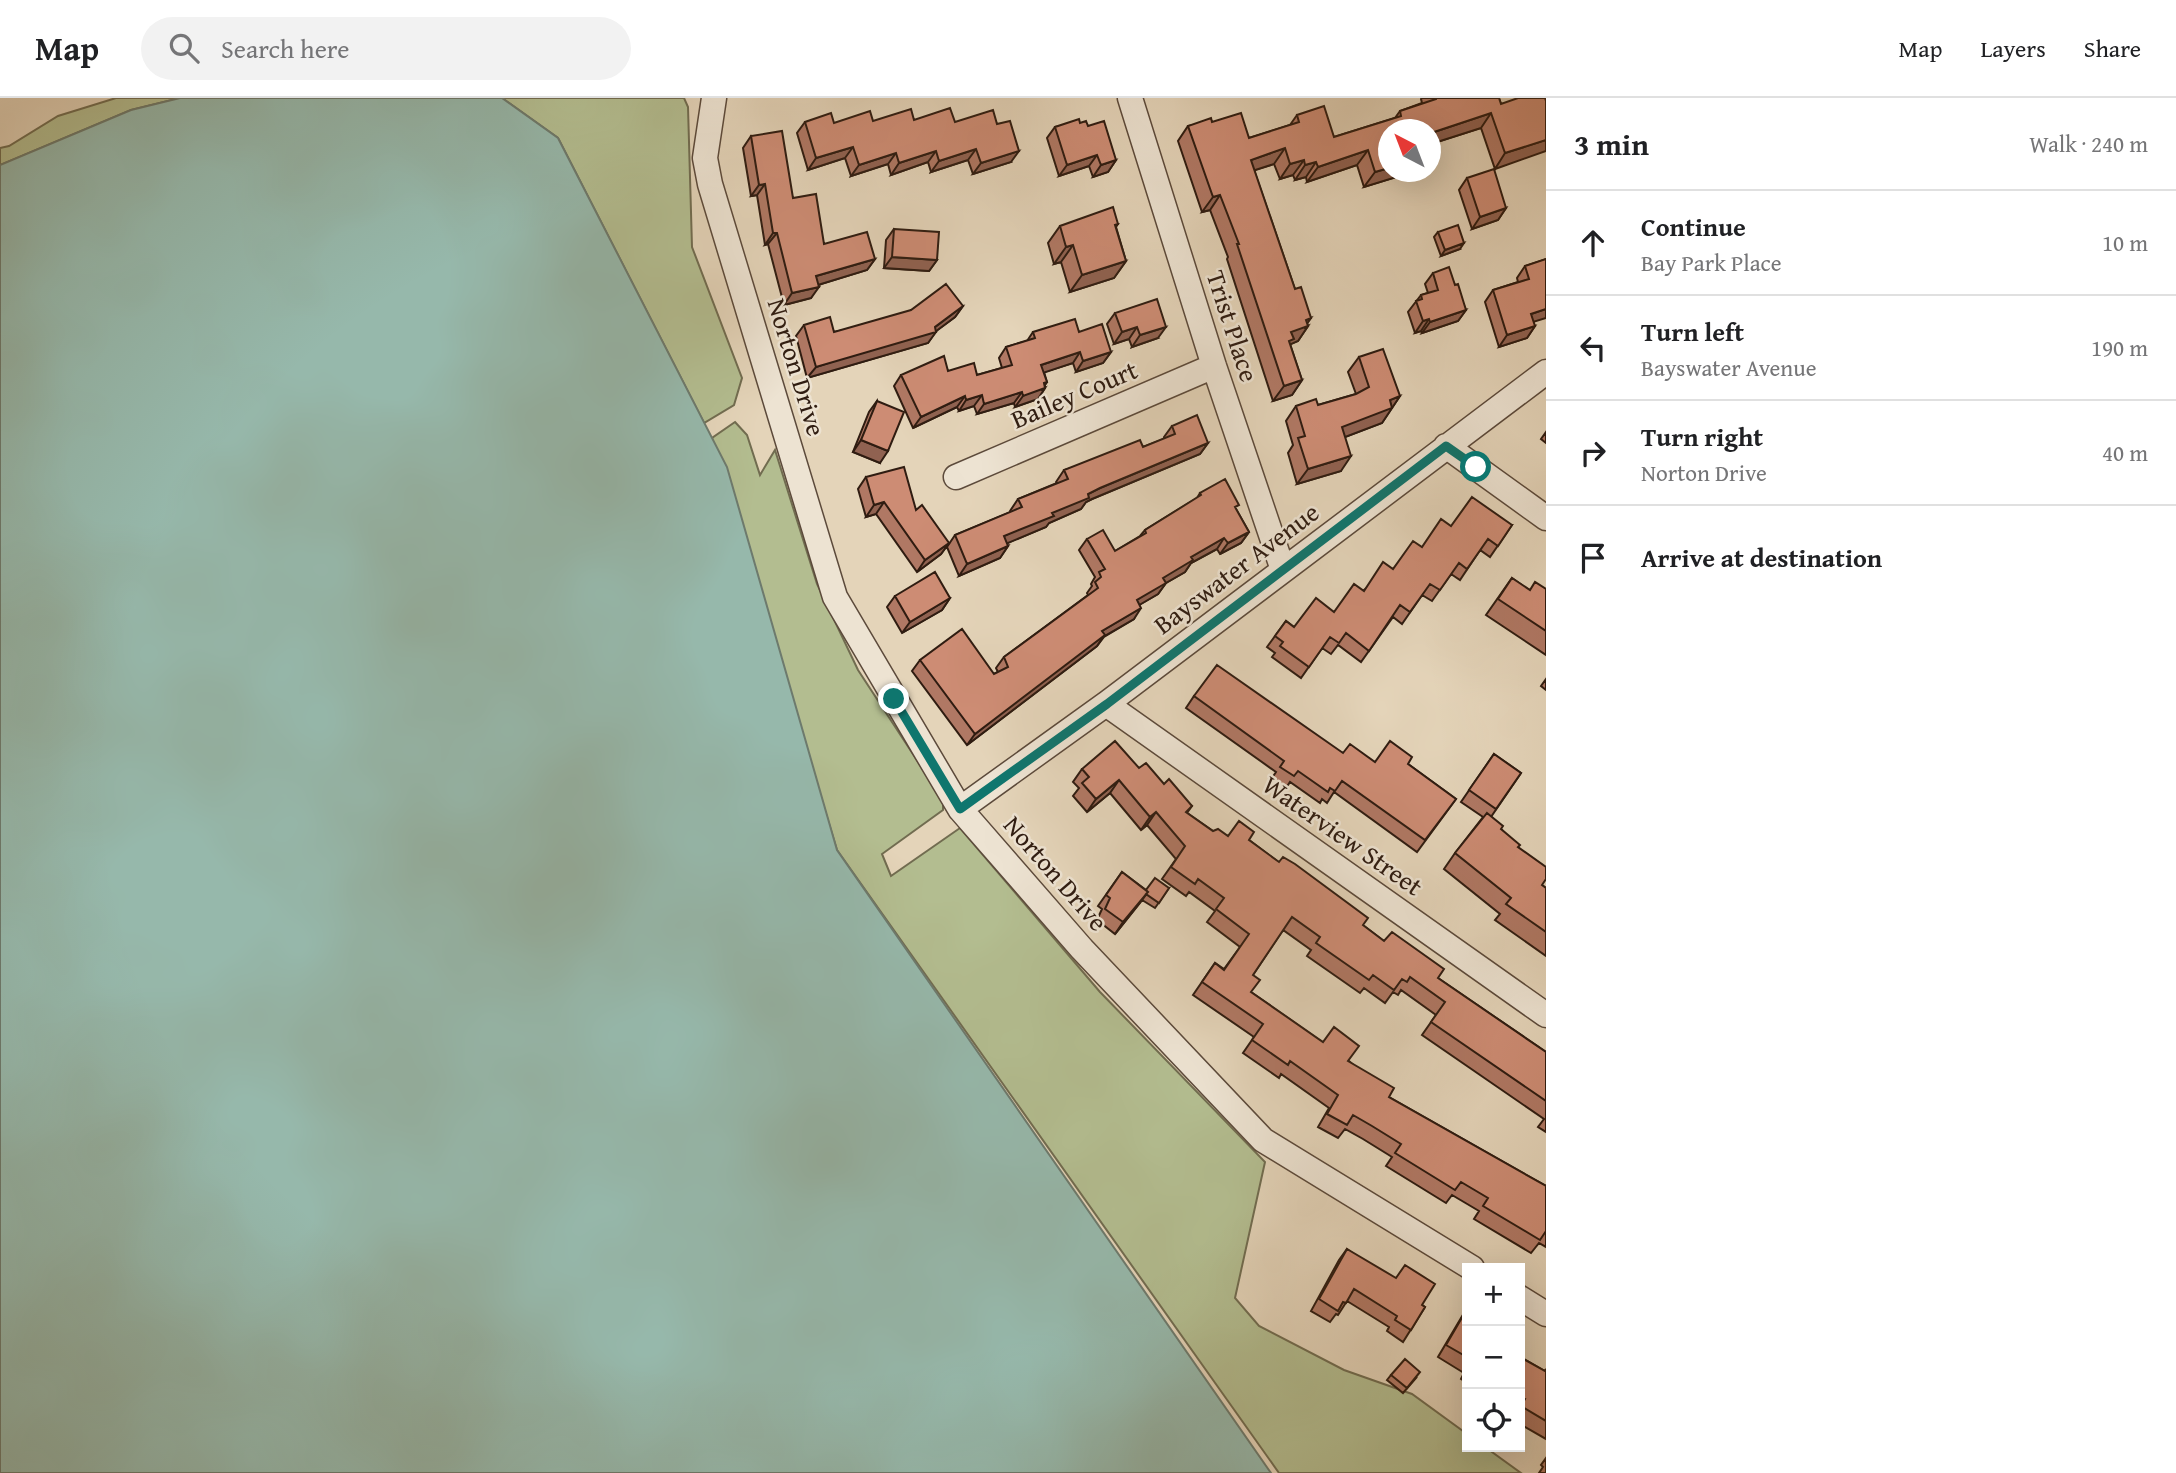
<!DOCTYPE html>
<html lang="en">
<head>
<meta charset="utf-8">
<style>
	:root { --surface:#fff; --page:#f2f2f2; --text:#202124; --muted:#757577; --line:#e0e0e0 }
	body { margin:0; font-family:"Gentium Book Plus",serif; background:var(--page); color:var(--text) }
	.controls { position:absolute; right:21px; bottom:21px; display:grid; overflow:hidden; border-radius:0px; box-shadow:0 7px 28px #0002 }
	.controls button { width:63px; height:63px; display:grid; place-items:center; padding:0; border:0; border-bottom:2px solid var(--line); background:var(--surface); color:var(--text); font:35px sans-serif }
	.compass { position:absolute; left:1378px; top:21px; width:63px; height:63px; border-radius:50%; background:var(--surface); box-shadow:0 7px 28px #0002; rotate:318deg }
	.stop { position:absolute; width:21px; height:21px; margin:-16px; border:5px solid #0f766e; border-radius:50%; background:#fff }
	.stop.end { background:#0f766e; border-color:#fff; box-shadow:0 2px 7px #0008 }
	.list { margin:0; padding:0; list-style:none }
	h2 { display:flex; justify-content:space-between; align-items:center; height:91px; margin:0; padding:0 28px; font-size:30px }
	h2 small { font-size:23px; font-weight:400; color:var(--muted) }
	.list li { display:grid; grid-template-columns:46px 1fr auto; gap:21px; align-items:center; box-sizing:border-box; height:105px; padding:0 28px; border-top:2px solid var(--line) }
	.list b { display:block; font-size:26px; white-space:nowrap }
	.list p { margin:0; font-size:23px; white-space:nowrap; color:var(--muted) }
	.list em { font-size:23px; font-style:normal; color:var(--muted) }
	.icon { flex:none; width:38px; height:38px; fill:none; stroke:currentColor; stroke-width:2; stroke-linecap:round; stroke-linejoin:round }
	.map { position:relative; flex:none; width:1546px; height:1375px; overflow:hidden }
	header { display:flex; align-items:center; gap:42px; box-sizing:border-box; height:98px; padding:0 35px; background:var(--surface); border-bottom:2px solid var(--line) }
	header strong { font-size:33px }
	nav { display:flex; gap:38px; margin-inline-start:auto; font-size:24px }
	.search { width:490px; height:63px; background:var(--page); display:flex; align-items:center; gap:18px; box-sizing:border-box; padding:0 24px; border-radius:38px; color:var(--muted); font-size:26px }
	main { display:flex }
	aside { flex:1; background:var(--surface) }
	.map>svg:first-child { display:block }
	.green { fill:#b3bd90; stroke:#716c50; stroke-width:2 }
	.water { fill:#96b8ab; stroke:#6d7a6d; stroke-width:2 }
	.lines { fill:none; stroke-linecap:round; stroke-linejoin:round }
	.minor-casing { stroke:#5c4a3b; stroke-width:27 }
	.minor { stroke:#ede3d2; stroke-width:24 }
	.wall { fill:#b07864; stroke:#2f1c11; stroke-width:2 }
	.shaded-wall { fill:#906251; stroke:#2f1c11; stroke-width:2 }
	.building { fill:#cd8c74; stroke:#2f1c11; stroke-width:2 }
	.route { stroke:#0f766e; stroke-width:9 }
	.labels { text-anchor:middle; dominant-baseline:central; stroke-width:5; stroke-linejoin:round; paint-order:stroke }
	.street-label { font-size:26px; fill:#2f1c11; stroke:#ede3d2 }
</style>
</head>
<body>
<header>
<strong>Map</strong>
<div class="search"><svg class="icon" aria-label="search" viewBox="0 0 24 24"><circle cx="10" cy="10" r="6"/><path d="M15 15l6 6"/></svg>Search here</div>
<nav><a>Map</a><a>Layers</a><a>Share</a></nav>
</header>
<main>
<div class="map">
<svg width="1546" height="1375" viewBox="0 0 1546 1375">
	<rect width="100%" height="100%" fill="#e4d4b9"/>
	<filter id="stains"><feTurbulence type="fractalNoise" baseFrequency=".00286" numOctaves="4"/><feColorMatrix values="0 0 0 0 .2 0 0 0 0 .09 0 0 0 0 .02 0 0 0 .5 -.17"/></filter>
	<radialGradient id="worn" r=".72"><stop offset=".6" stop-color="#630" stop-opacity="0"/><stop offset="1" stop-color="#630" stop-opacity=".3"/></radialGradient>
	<!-- green -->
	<path class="green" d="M116,0h64l-49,12 -131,55v-17l9,-2 49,-30z
		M502,0h182l4,9 4,140 50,131 -8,27 -30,18 -146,-285z
		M735,324l12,13 13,40 15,-25 42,134 41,86 85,130v10l-61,44 9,22 69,-48 140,164 165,170 -30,136 24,28 85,44 68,24 55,40v13h18l36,26h-242l-442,-623 -125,-412z"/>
	<!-- water -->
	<path class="water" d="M180,0h322l56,40 169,329 110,383 434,623h-1271v-1308l131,-55z"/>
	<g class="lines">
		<defs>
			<path id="minor" d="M714,0l-9,60 5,26 125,413 125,212 122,140 181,191 209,128
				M1130,0l84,268 69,204
				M1446,348l100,72
				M956,379l258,-111
				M1106,606l440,311
				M960,711l146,-105 440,-332
				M1520,1200l26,16"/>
		</defs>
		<!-- minor casing -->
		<use href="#minor" class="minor-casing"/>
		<!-- minor -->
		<use href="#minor" class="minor"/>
	</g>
	<!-- wall -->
	<path class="wall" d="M1422,0h77l2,6 44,-6 -50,71 -14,-41 -50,16 -42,28h16l-2,3 -39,12 -7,-22 -50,17 -1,-5 -11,3 -2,-5 -13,4 -6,-15 -20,6 41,119 16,29 -4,5 1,3 -10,15 -8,3 12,36 -10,15 -19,6 -46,-142 1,-2 -18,-47 -8,2 -24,-71 10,-15 24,-4 37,16 41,-13 7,-10 37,22 61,-19 5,-7 22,-8 -1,-4z
		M914,22l41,2 56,40 -38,12 -5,-14 -37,12 -3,-10 -37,13 -3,-11 -37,12 -6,-18 -37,12 -11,-37 8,-11 29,1z
		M1080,25l8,3 28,34 -8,12 -15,5 -4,-11 -30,10 -12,-38 8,-11z
		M751,38l73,108 51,15 -8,11 -49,15 -7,13 -27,7 -16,-61 -3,1 -8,-50 -6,1 -8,-48z
		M1467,80l39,30 -8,12 -26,9 -13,-39z
		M1118,126l-2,3 10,34 -12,17 -44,14 -9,-30 -7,2 -6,-21 12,-17z
		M894,131l43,31 -8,11 -45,-3 2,-28z
		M1438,134l22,17 -19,7 -7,-19z
		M1546,161l-13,63 2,4 -8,12 -28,9 -14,-45 8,-12 25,-8 -1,-4 8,-12z
		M1433,175l22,12 11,25 -8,11 -36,12 -1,-2 -6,2 -7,-21 13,-17 7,-2 -3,-9z
		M963,208l-8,11 -19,14 -8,12 -121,35 -11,-42 8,-11 30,7z
		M1115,215l43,25 -26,9 -3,-8 -15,5 -7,-20z
		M1033,234h46l32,20 -8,11 -27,9 -3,-9 -29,9 3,10 -2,3v3l-7,11 -23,8 -1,-4 -37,11 -3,-8 -15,5 -2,-4 -44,21 -19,-42 7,-11h76l25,-7 -3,-10 7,-11 21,-6z
		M1359,259l41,39 -18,27 -37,14 -4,34 -44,13 -9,-31 5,-8 -7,-24 10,-15 22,-1 38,-11 -8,-22z
		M877,303l3,62 -27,-11 16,-40z
		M1172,328l36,17 -8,11 -108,45 -6,3 -5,7 -32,14 -3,4 -39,16 1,3 -8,12 -41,18 -12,-29 8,-12 56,-23 -1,-1 8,-12 39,-16 -1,-1 8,-12 79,-23 21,-8v-2z
		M1546,334v11l-5,-4z
		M866,379l50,33 33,33 -8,11 -24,18 -41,-58 -10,3 -8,-28z
		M1200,395l36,16 13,23 -8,11 -21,11 -3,-5 -26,14 -6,9 -19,11 -8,11 -19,11 -5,14 -30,18 -7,9 -130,99 -55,-74 8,-11 74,14 4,-2 -2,-4 8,-11 84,-62 -1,-2 5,-7 -1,-2 4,-7 -16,-27 8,-11 28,12 25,-15 5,-6 52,-32z
		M1512,427l-22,32 -10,-7 -20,30 -9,-6 -19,27 -10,-6 -20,29 -9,-7 -32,45 -23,-17 -7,9 -9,-6 -21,30 -29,-21 3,-4 -8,-6 19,-26 8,6 40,-15 117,-86z
		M1512,480l17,12 17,-1v66l-60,-40z
		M895,498l55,2 -8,12 -40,23 -15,-26z
		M1546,581v11l-5,-4z
		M1194,598l149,57 32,9 33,2 48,35 -39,53 -83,-60 -7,11 -5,-4 -2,4 -30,-21 -4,6 -14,-10 4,-6 -90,-64z
		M1494,656l27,19 -30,44 10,12 17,18 24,38 4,3v68l-51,-36 5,-6 -56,-45 11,-16 28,-36 -22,-15z
		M1139,670l25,16 28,22 -5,7 26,18 15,5 21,4 135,101 162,111v80l-8,-5 6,-8 -122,-84 14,-20 -35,-25 -3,5 -5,-3 -8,11 -21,-15 -4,5 -53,-37 4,-6 -28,-20 -30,45 -2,17 98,69 40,36 157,89v61l-7,-4 -8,10 -57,-34 5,-8 -27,-16 -6,8 -60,-37 6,-9 -29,-18 -18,-10 -7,9 -20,-11 11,-19 -48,-34 -2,4 -36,-25 11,-16 -61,-42 22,-32 9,6 16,-22 -33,-25 8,-11 -26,-19 -3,4 -24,-17 14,-20 -29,-34 -6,5 -31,-37 -23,19 -14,-16 6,-8 -6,-6 9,-13z
		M1122,774l24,18 23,-2 -14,20 -13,-8 -27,34 -18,-14 5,-11 -4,-3z
		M1347,1151l78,58 -22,35 -16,-11 2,-4 -42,-26 -9,14 -2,-1 -6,8 -19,-11 28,-51z
		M1467,1210v75l-6,-4 3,-6 -26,-16z
		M1520,1259l25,14 1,-2v70l-26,-15z
		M1391,1277l25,3 -13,15 -16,-13z
		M1546,1360v15h-7l4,-6 -2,-2z"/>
	<!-- shaded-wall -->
	<path class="shaded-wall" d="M1491,15l-10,15 -50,16v-11z
		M1546,42v11l-51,18 10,-16z
		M853,49l-8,11 -37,12 8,-12z
		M1285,50l-11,16 -34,11 11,-15z
		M976,51l-8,11 -37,12 8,-11z
		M1368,52l-11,15 -50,17 11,-15z
		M936,53l-8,11 -37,13 8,-12z
		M1019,53l-8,11 -38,12 8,-11z
		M896,55l-8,11 -37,12 8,-11z
		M1097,57l-8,11 -30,10 8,-11z
		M1116,62l-8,12 -15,5 8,-12z
		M1304,62l-11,15 -13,4 10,-15z
		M1316,64l-10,15 -11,3 10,-15z
		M1389,70v4h16l-2,3 -39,12 11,-15z
		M765,86l-8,11 -6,1 8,-11z
		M1220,97l-10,15 -8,2 11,-15z
		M1506,110l-8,12 -26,9 8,-12z
		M773,135h4l-9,11 -3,1z
		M1464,145l-4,6 -19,7 4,-6z
		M1073,147l-12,17 -7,2 12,-17z
		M892,159l45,3 -8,11 -45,-3z
		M875,161l-8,11 -59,18 8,-12z
		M1126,163l-12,17 -44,14 12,-17z
		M819,189l-8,11 -27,7 8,-12z
		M963,208l-8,11 -20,15h1l-8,11 -121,35 9,-11 119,-40z
		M1546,211v9l-23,7 8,-11z
		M1466,212l-8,11 -36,12 8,-11z
		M1311,220l-7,10 4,-2 -10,15 -7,3 -8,10 8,-22 15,-12z
		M1429,221l-8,12 -6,2 8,-12z
		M1535,228l-8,12 -28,9 8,-12z
		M1137,229l-8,12 -15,5 8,-12z
		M1166,229l-8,11 -26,9 8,-12z
		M1080,254l-7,11 -39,13 7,-11z
		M1111,254l-8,11 -27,9 7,-11z
		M1302,282l-10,15 -19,6 11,-15z
		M1047,284l-6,8 4,-2 -7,11 -23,8 8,-11z
		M1022,294l-8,11 -37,11 7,-10z
		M982,297l-8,11 -15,5 7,-11z
		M965,298l-8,11 -44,21 8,-11z
		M1400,298l-18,27 -50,19 10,-15 48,-27z
		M861,342l27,11 -8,12 -27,-11z
		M1208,345l-8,11 -108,45 -6,3 -5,7 -32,14 -3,4 -50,21 8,-12 96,-48z
		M1351,358l-10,15 -44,13 11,-15z
		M884,404l-8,12 -10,3 8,-12z
		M1249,434l-8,11 -21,11 8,-11z
		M1224,440l-7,11 -26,14 -6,9 -19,11 -8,11 -29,17 8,-11 26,-22 28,-21z
		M949,445l-8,11 -24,18 8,-12z
		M1008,448l-8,12 -41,18 8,-12z
		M950,500l-8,12 -40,23 8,-11z
		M1141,510l-7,11 -31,18 -6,9 -130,99 8,-11 127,-103z
		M1119,682l-9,13 -23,19 9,-13z
		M1156,714l-9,13 -6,5 9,-13z
		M1148,794l-8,11 -25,31 8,-12z"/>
	<!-- building -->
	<path class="building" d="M1436,0h63l2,6 17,-6h27l1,3v39l-41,13 -14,-40 -60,20v-3h-42v38l-14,4 -7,-22 -50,17 -2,-5 -11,3 -1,-5 -14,4 -5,-16 -34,12 44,129 6,-2 10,31 -5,2 2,6 -17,6 3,7 -5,2 13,39 -18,6 -47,-142h2l-19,-49 -7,2 -25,-71 23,-8 1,4 29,-9 8,25 50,-16 -2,-7 27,-9 10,31 67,-21 -1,-5 36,-12z
		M950,10l5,14 38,-12 4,14 13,-3 9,30 -38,12 -5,-14 -37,12 -3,-10 -37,12 -3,-10 -37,12 -6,-18 -37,11 -11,-36 26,-9 3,10 36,-12 3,10 38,-12 3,11z
		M1079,21l1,4 6,-2 2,5 16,-5 12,39 -15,5 -4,-10 -30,10 -12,-38z
		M782,33l11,67 23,-4 8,50 43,-12 8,27 -59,17 3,11 -27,6 -15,-60h-4l-8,-49 -6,1 -8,-49z
		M1494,71l12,39 -26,9 -13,-39z
		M1113,109l5,17 -3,1 11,36 -44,14 -9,-30 -7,2 -6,-21z
		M1458,127l6,18 -19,7 -7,-18z
		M894,131l45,3 -2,28 -45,-3z
		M1546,161v50l-15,5 4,12 -28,9 -14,-45 36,-11 -4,-13z
		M1449,169l6,18 3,-1 8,26 -36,12 -1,-3 -6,2 -7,-20 6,-2 -1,-4 17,-5 -5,-17z
		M946,186l17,22 -28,21 1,5 -120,35 -12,-42 26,-8 4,15 77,-22z
		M1157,201l9,28 -26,8 -3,-8 -15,5 -7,-19z
		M1075,221l4,13 23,-8 9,28 -28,9 -3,-9 -39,13 6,17 -3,1 1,5 -22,8 -1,-4 -38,12 -2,-9 -16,5 -1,-4 -44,21 -20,-42 43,-19 4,15 26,-8 3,12 35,-10 -6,-18 29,-9 -2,-6z
		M1383,251l17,47 -10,4 2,8 -50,19 9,29 -43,13 -10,-31 7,-2 -9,-30 20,-7 2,6 38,-11 13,-7 -10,-30z
		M877,303l27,11 -16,39 -27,-11z
		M1197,317l11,28 -108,45 -12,6 1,4 -37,15 2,3 -50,20 4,10 -41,18 -12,-29 67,-28 -4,-8 50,-20 -4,-9 76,-30 3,7 32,-13 -3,-8z
		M904,369l12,43 6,-5 27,38 -24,17 -41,-58 -10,3 -8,-28z
		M1225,381l14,26 -4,2 14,25 -21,11 -4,-5 -33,19 2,3 -30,18 3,5 -29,17 4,8 -39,23 3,4 -130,99 -55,-74 42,-31 32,45 14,-7 -4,-10 94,-69 -3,-6 6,-5 -2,-5 6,-3 -18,-30 16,-9 12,21 31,-18 -1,-3 56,-35 -1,-2z
		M1472,399l40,28 -14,21 -10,-7 -21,30 -8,-6 -19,27 -10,-6 -20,28 -10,-7 -31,46 -23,-18 -7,10 -9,-6 -21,30 -29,-21 3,-4 -8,-6 11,-15 8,6 22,-29 18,14 20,-28 10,7 19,-29 10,7 20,-28 9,6 19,-28 10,7z
		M935,474l15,26 -40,24 -15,-26z
		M1512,480l18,12 5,-8 11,7v42l-48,-32z
		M1217,567l126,88 7,-9 25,18 15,-21 22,16 -4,7 48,35 -31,41 -83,-59 -7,10 -5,-3 -2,4 -30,-21 -4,5 -14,-9 4,-6 -90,-65z
		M1115,643l24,27 7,-5 18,21 5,-5 23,27 -6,6 27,19 5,-2 10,7 11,-15 15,11 -5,8 30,22 4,-5 12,7 73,54 -5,7 21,16 8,-9 52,37 -6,9 108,74v49l-115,-79 14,-20 -35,-25 -3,5 -5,-3 -8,11 -21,-15 -4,5 -53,-37 4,-6 -28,-20 -39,58 7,5 -9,12 72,50 11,-15 25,19 -11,15 46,27 -5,9 157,89v45l-6,9 -57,-34 5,-8 -27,-16 -6,8 -60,-37 6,-9 -29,-18 -19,-11 -6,10 -20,-11 11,-19 -48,-34 -2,4 -36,-25 11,-16 -61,-42 13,-19 9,7 25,-36 -33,-25 8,-11 -26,-19 -3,5 -24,-17 14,-21 -29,-34 -6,5 -31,-37 -23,19 -14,-16 7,-6 -7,-8z
		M1494,656l27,19 -25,36 -27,-19z
		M1487,715l16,13 -2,3 19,16 -2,2 28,20v12l-4,6 4,3v44l-40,-28 5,-6 -56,-45z
		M1122,774l26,20 -25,30 -18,-13 5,-11 -4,-3z
		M1155,780l14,10 -10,15 -13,-9 2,-2 -2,-2z
		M1347,1151l49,29 9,-13 30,19 -13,21 3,2 -14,23 -16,-10 2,-4 -43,-27 -8,14 -3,-1 -5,9 -19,-12z
		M1467,1211v48l-21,-12z
		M1520,1259l25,14 1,-1v51l-25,-15 4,-7 -5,-2z
		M1405,1261l15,13 -13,16 -16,-13z"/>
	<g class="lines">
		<!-- route -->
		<path class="route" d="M894,601l66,110 147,-105 339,-258 30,21"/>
	</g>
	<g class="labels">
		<!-- street labels -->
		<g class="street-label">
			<text transform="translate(1233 228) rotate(72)">Trist Place</text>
			<text transform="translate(797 269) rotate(73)">Norton Drive</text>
			<text transform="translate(1074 296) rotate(-23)">Bailey Court</text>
			<text transform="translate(1236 470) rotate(-37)">Bayswater Avenue</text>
			<text transform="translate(1343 737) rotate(35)">Waterview Street</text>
			<text transform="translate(1056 775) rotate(49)">Norton Drive</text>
		</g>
	</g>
	<rect width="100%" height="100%" filter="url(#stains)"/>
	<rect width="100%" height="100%" fill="url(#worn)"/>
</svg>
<div class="controls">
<button>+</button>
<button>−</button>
<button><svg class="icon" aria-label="locate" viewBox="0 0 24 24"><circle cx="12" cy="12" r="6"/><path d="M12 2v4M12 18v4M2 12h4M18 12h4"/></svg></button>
</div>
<svg class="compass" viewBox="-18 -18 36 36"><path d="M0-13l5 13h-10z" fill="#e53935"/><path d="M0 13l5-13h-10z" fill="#757577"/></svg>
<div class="stop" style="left:1476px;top:369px"></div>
<div class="stop end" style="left:894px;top:601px"></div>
</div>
<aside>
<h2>3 min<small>Walk · 240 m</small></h2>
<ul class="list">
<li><svg class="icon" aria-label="ahead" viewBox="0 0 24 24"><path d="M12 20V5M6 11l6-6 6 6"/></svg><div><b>Continue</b><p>Bay Park Place</p></div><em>10 m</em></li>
<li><svg class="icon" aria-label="left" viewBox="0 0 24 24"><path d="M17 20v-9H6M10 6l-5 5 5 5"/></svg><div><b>Turn left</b><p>Bayswater Avenue</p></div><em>190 m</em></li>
<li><svg class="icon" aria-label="right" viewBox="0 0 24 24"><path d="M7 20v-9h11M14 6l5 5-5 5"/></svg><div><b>Turn right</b><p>Norton Drive</p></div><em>40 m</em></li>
<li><svg class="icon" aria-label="arrive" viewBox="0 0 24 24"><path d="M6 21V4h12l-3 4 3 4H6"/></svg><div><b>Arrive at destination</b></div></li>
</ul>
</aside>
</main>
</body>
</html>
